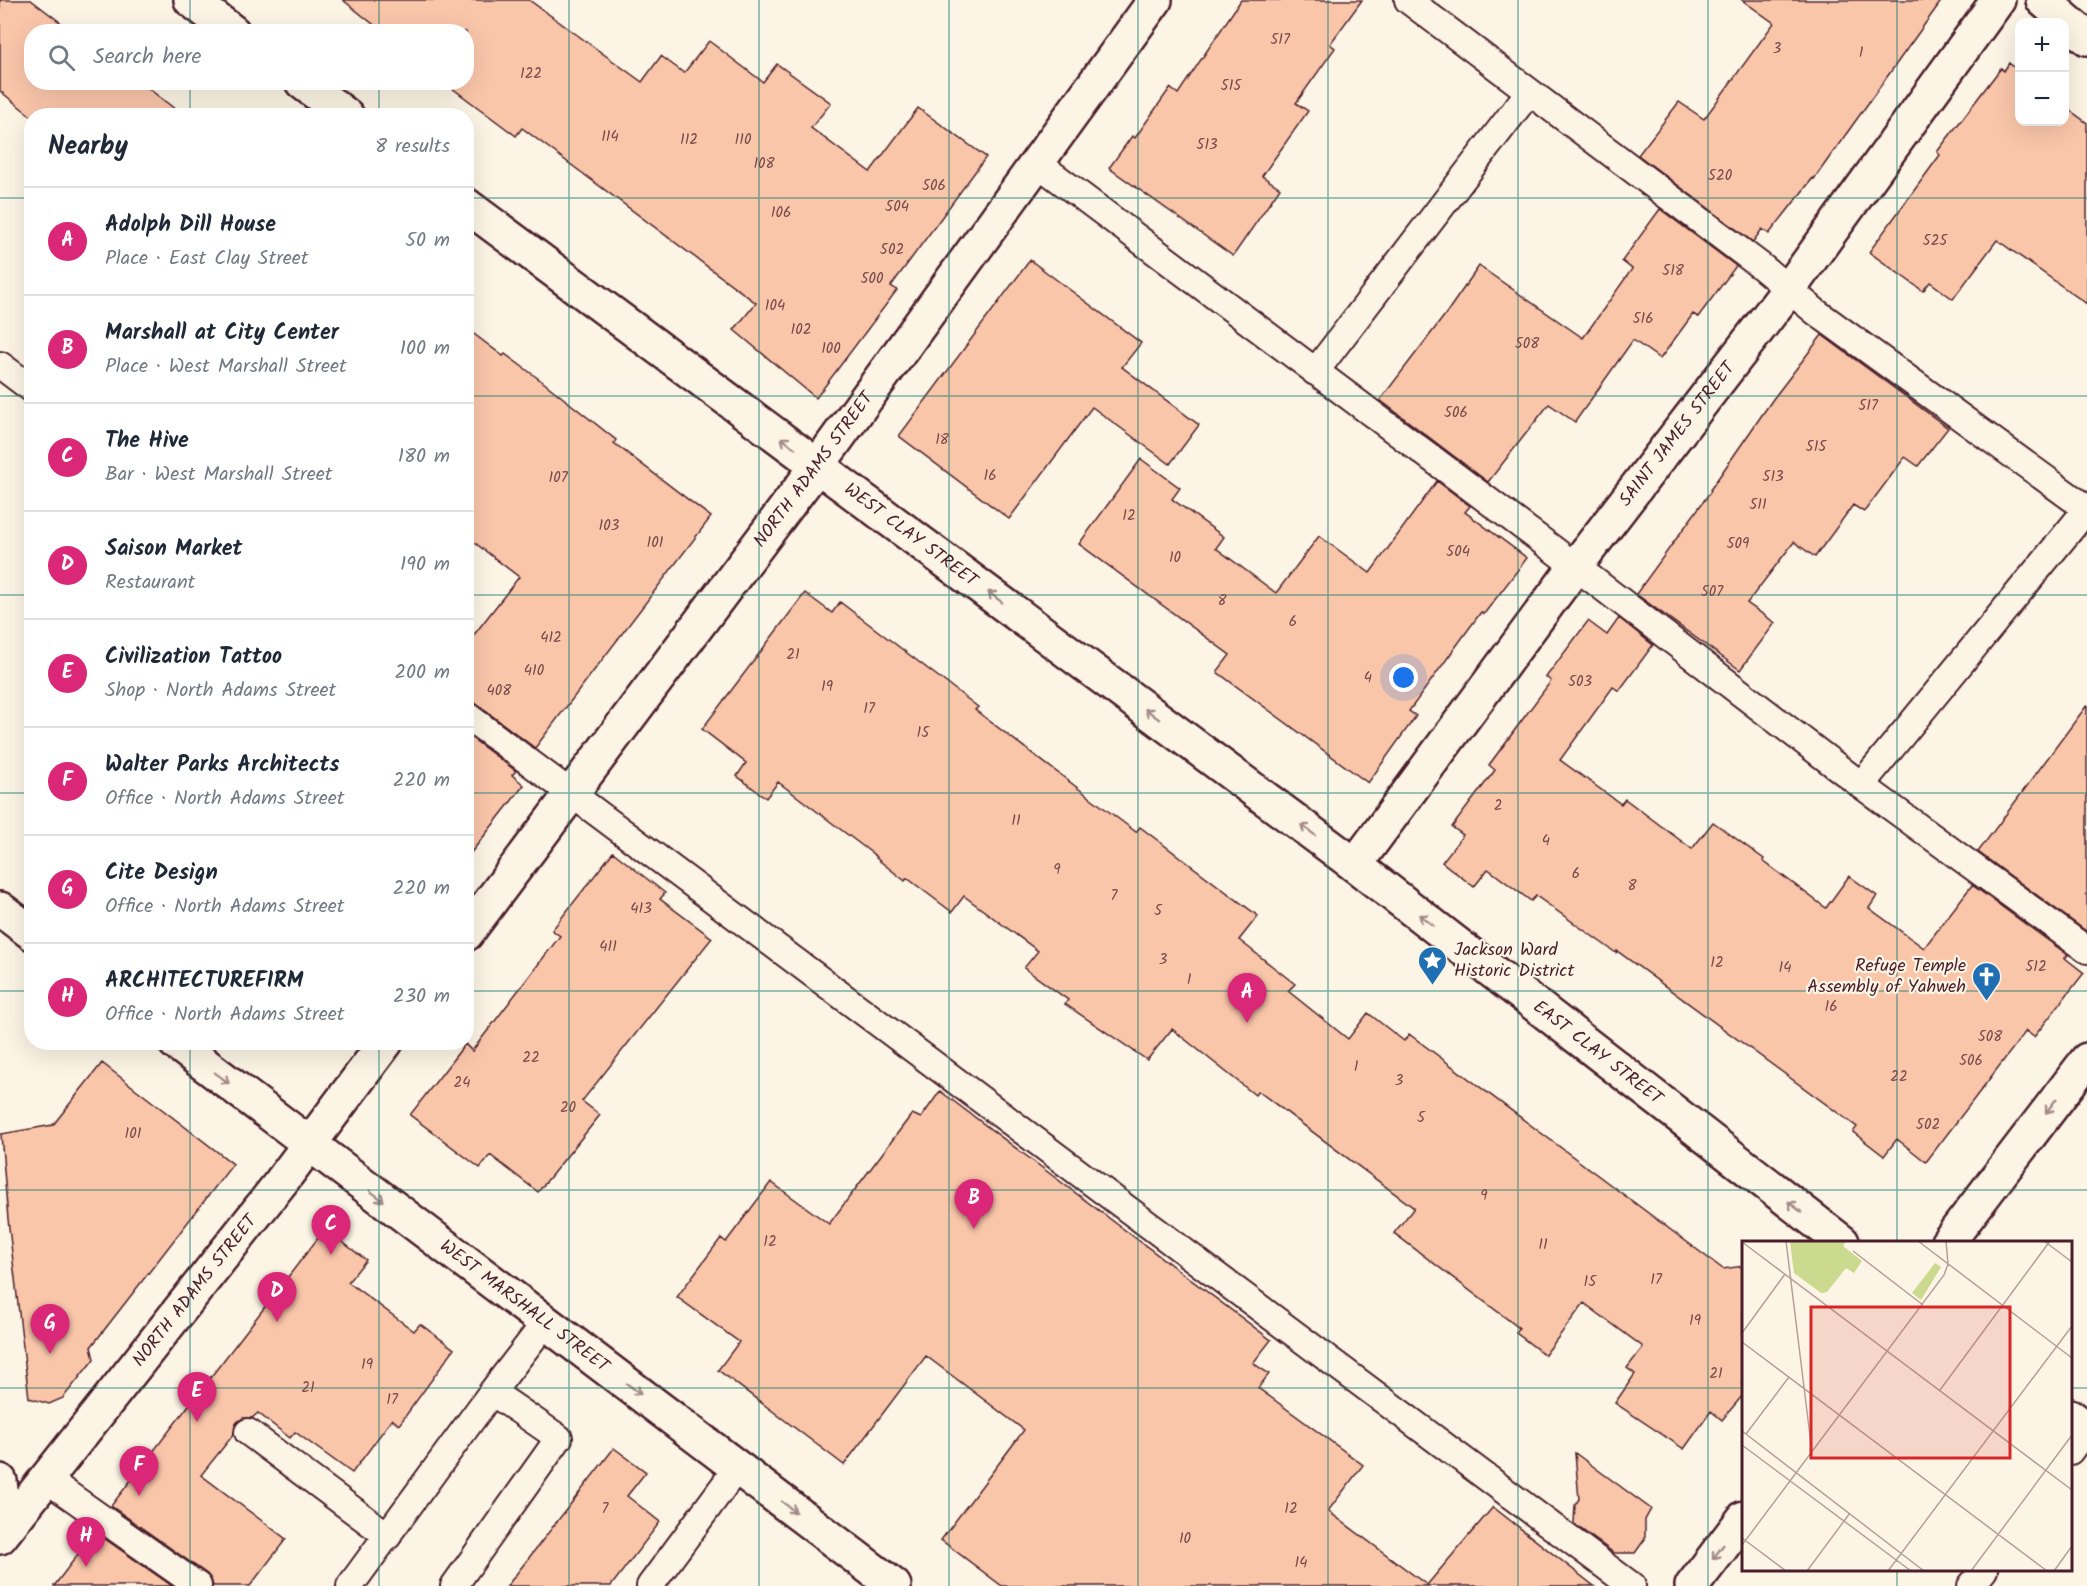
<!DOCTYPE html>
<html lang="en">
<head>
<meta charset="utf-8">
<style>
	:root { --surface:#fff; --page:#f2f2f3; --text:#1f2937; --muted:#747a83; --line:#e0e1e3; --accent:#db2777 }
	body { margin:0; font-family:Kalam,sans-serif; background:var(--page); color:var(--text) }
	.controls { position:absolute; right:18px; top:18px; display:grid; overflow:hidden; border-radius:12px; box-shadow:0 6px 24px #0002 }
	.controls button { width:54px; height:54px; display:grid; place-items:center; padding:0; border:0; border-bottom:2px solid var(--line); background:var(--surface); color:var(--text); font:30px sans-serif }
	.you { position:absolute; left:1404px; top:678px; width:21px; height:21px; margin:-15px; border:4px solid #fff; border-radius:50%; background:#1a73e8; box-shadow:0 0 0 9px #1a73e833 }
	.badge { display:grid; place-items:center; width:39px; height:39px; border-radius:50%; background:var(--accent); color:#fff; font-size:20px; font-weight:700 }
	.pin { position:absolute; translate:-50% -50px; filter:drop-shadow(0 2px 3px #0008) }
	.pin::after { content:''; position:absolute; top:32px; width:21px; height:18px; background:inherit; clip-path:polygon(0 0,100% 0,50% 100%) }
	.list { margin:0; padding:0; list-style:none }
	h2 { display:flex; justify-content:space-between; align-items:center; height:78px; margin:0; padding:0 24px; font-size:26px }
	h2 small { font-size:20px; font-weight:400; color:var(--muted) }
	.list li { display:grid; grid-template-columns:39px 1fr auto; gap:18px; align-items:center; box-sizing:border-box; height:108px; padding:0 24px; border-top:2px solid var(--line) }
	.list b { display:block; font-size:22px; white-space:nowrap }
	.list p { margin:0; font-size:20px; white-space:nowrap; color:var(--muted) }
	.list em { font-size:20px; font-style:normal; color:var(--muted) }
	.icon { flex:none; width:33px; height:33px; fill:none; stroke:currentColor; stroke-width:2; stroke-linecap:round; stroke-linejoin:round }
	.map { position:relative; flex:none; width:2087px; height:1586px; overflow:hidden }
	.search { position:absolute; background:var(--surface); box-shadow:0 6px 24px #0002; left:24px; top:24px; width:450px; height:66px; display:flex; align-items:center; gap:15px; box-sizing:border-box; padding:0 21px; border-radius:24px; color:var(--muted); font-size:22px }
	.panel { position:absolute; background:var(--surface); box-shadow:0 6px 24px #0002; left:24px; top:108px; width:450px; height:942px; border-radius:24px }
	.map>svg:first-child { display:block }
	.building { fill:#fac6aa; stroke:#4a1f2b; stroke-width:1.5 }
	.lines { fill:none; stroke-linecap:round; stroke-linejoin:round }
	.service-casing { stroke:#4a1f2b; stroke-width:30 }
	.minor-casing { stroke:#4a1f2b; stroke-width:38 }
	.tertiary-casing { stroke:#4a1f2b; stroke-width:38 }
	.secondary-casing { stroke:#4a1f2b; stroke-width:38 }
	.primary-casing { stroke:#4a1f2b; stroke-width:38 }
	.service { stroke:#fcf5e5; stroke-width:26 }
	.minor { stroke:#fcf5e5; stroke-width:33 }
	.tertiary { stroke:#fcf5e5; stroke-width:33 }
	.secondary { stroke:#fcf5e5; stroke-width:33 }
	.primary { stroke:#fcf5e5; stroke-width:33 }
	.oneway { stroke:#a38a88 }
	.grid { fill:none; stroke:#0f766e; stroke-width:1.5; stroke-opacity:0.55 }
	.labels { text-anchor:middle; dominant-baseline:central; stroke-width:4.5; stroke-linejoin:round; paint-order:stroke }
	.number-label { font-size:15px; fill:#76494b }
	.street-label { font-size:18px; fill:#4a1f2b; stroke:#fcf5e5 }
	.poi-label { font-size:18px; fill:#4a1f2b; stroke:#fcf5e5; text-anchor:start }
	.inset-road { fill:none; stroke:#b59f9b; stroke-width:1.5 }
	.view { fill:#d62828; fill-opacity:0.15; stroke:#d62828; stroke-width:3 }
	.inset-edge { fill:none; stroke:#4a1f2b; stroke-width:3 }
</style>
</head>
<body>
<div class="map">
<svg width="2087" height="1586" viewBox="0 0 2087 1586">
	<rect width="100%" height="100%" fill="#fcf5e5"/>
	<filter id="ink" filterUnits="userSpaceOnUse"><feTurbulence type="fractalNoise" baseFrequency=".0167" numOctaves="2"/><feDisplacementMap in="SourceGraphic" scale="12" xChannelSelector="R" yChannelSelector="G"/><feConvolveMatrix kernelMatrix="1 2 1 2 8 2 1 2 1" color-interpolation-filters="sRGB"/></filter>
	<g filter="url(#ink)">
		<!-- building -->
		<path class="building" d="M0,0h31l42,32h-41v50h108l44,34h-153l-31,-25z
			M343,0h186l113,82 19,-26 23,17 25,-32 54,41 14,-18 54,39 -20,25 59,44 48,-64 68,49 -95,129 6,4 -81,108 -82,-68 22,-27 -234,-175 -6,8 -72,-54h22v-50h-83z
			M1241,0h121l-32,44 5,4 -39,55 12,8 -46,65 18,12 -47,68 -124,-88 23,-32 3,2 35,-50 8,6z
			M1742,0h200l-128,179 -1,-1 -44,56 -7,-5 -9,13 -115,-87 41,-53 25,17 70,-96z
			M2009,63l10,9v50h45v-16l23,17v181l-90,-64 -44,59 -23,-17 -7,9 -54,-39 71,-97 -3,-3 64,-84 3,3z
			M1660,209l76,57 -38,51 -5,-3 -33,45 -27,-19 -58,82 -26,-18 -61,78 -108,-82 65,-85 34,-49 104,72 49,-69 -10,-8z
			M1030,260l111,83 -19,24 77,58 -29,39 -78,-57 -83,112 -110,-83z
			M466,328l37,28 2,-2 38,28 73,58 -2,3 97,74 -176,231 -60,-45 -9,-3v-55l53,-68 -53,-41z
			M1822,335l126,93 -30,38 -13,-9 -41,55 -11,-7 -38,52 -21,-15 -47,61 28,20 -35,47 -104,-76 75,-103 -1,-1 63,-91z
			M1141,459l39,29 -8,11 52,38 -8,11 60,45 43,-57 51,37 67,-92 33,25 -5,6 62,46 -43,56 -3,-2 -72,99 7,5 -48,67 -151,-111 13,-17 -151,-111z
			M805,593l27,20 8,-11 138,105 -3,3 112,85 49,37 4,-5 118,89 -19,24 56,44 -7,7 60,48 20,-26 36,28 5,-7 314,235 20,-3v129l-21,25 -11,-9 -27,38 -69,-46 20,-29 -8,-6 16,-21 -59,-44 -39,52 -29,-22 3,-5 -125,-95 20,-25 -156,-117 -3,4 -83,-66 -25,31 -82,-56 3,-4 -44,-32 14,-17 -74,-55 -12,16 -45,-34 -2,3 -29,-23 1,-1 -99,-75 -12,16 -29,-22 9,-13 -44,-34z
			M1619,618l34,27 -34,46 -6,-4 -53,73 61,44 4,-5 67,50 21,-27 51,37 -1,2 63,47 23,-32 28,20 -8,12 55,40 48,-63 96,70 -3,3 19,15 -50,64 -8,-6 -100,131 -29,-23 -13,17 -31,-24 4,-5 -240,-176 -1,2 -80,-57 -5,5 -43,-32 -14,18 -32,-25 21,-27 -11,-8 43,-57 -6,-5 62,-84 -5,-4 42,-56 19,14z
			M2087,705v224l-1,2 -108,-79z
			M466,734l50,37 -4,4 12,10 -58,74z
			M613,852l52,41 -5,6 52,39 -130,163 18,14 -62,77 -48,-37 -10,13 -70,-53 55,-71 7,7 88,-115 -8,-6z
			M102,1063l131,101 -142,183 3,12 -31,39 -14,6 -20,-6 -21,-179 -7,-85 52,-9z
			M940,1091l331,249 -18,23 16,11 -11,14 105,77 -35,46 99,74 66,-78 101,79h-592l-61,-46 83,-110 -98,-74 -82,109 -126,-95 21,-28 -62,-45 44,-59 5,4 45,-60 58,42 83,-110 9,4z
			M325,1229l41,31 -18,22 66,49 6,-7 34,25 -55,76 -7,-6 -40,54 -57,-41 -5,6 -32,-25 -6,5h-9l-7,5 -2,11 -33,41 85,64 -36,47h-37l-2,-7 -4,-5 -96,-68z
			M614,1448l32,24 -19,24 33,26 -49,64h-104z
			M1575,1453l76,56 -6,11v19l-10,14h-21l-40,-29 1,-19 4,-6z
			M95,1532l77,54h-118z"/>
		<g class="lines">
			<defs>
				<path id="service" d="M1408,0l354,267 54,45 271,197
					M1036,162l518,388 307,235 226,165
					M0,365l32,24
					M1315,372l214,-280
					M466,715l1166,871
					M1861,785l226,-276
					M248,1432l140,104
					M2070,1451l17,-23
					M46,1479l152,107
					M350,1586l142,-194 53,-69
					M454,1586l105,-148 -67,-46
					M650,1586l87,-118
					M1971,1586l13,-16"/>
				<g id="minor">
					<path id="s1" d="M1355,865l220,-298 214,-278 209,-289"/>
					<path d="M0,1481l5,49"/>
				</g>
				<g id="tertiary">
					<path d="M191,0l42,32"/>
					<path d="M302,82l45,34"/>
					<path id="s2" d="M466,205l889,660 487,377"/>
					<path d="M0,909l32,24"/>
					<path id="s3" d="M175,1042l719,544"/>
					<path d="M1948,1242l139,-182"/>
					<path d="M2070,1416l17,13"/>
					<path d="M1692,1586l52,-68"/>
				</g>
				<g id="secondary">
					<path id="s4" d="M466,934l352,-469 337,-465"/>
					<path id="s5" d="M0,1537l281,-355 105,-140"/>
				</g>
				<path id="primary" d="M2043,0l44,38"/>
			</defs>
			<!-- service casing -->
			<use href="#service" class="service-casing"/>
			<!-- minor casing -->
			<use href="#minor" class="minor-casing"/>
			<!-- tertiary casing -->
			<use href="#tertiary" class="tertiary-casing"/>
			<!-- secondary casing -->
			<use href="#secondary" class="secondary-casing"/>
			<!-- primary casing -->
			<use href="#primary" class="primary-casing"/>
			<!-- service -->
			<use href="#service" class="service"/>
			<!-- minor -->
			<use href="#minor" class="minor"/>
			<!-- tertiary -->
			<use href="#tertiary" class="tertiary"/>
			<!-- secondary -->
			<use href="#secondary" class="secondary"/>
			<!-- primary -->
			<use href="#primary" class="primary"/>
		</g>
		<!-- one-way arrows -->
		<defs><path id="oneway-shaft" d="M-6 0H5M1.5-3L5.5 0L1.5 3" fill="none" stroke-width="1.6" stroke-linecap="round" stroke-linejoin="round" transform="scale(1.5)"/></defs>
		<g class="oneway">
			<use href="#oneway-shaft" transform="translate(788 443) rotate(-143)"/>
			<use href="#oneway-shaft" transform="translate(995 597) rotate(-143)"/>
			<use href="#oneway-shaft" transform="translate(1152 714) rotate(-143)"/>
			<use href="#oneway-shaft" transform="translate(1308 830) rotate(-143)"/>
			<use href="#oneway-shaft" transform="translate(1426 920) rotate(-142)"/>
			<use href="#oneway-shaft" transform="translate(222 1078) rotate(37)"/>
			<use href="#oneway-shaft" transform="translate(2051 1106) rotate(127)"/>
			<use href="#oneway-shaft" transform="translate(377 1196) rotate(37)"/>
			<use href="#oneway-shaft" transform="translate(1795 1207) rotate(-142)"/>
			<use href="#oneway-shaft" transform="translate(634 1389) rotate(37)"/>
			<use href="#oneway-shaft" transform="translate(789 1507) rotate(37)"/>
			<use href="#oneway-shaft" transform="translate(1718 1552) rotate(127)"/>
		</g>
	</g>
	<!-- grid -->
	<path class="grid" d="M190,0v32M379,0v32M569,0v1586M759,0v1586M949,0v1586M1138,0v1586M1328,0v1586M1518,0v1586M1708,0v1586M1897,0v1242M190,82v34M379,82v34M0,198h32M466,198h1621M0,396h32M466,396h1621M0,595h32M466,595h1621M0,793h32M466,793h1621M0,991h32M466,991h1621M190,1042v544M379,1042v544M0,1190h2087M0,1388h1744M2070,1388h17M1897,1570v16"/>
	<!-- icons -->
	<defs>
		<symbol id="sight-pin" viewBox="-11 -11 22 30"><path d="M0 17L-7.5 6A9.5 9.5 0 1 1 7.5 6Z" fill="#1f6fb2" stroke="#fcf5e5"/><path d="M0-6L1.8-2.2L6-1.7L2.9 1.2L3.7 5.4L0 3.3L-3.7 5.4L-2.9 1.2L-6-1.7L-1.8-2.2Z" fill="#fff"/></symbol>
		<symbol id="church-pin" viewBox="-11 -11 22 30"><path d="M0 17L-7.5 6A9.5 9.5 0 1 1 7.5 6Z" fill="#1f6fb2" stroke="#fcf5e5"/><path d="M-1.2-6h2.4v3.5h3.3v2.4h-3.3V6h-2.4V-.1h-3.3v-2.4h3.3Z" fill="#fff"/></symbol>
	</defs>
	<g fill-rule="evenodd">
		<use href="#sight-pin" x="1416" y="944" width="33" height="45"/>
		<use href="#church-pin" x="1970" y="960" width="33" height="45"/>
	</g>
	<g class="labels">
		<!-- number labels -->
		<g class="number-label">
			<text x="1280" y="40">517</text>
			<text x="1777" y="49">3</text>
			<text x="1861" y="53">1</text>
			<text x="531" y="74">122</text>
			<text x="1231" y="86">515</text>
			<text x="610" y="137">114</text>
			<text x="689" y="140">112</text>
			<text x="743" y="140">110</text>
			<text x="1207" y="145">513</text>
			<text x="764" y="164">108</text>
			<text x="1720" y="176">520</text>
			<text x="934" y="186">506</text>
			<text x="897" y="207">504</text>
			<text x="781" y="213">106</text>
			<text x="1935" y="241">525</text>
			<text x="892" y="250">502</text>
			<text x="1673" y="271">518</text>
			<text x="872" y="279">500</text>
			<text x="775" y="306">104</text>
			<text x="1643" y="319">516</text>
			<text x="801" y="330">102</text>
			<text x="1527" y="344">508</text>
			<text x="831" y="349">100</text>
			<text x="1868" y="406">517</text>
			<text x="1456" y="413">506</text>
			<text x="942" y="440">18</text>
			<text x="1816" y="447">515</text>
			<text x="990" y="476">16</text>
			<text x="1773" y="477">513</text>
			<text x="558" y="478">107</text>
			<text x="1758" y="505">511</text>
			<text x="1129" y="516">12</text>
			<text x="609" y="526">103</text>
			<text x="655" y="543">101</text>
			<text x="1738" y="544">509</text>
			<text x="1458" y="552">504</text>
			<text x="1175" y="558">10</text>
			<text x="1712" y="592">507</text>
			<text x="1222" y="601">8</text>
			<text x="1293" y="622">6</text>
			<text x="551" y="638">412</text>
			<text x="793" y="655">21</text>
			<text x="534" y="671">410</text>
			<text x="1368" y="678">4</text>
			<text x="1580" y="682">503</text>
			<text x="827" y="687">19</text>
			<text x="499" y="691">408</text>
			<text x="869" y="709">17</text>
			<text x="923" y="733">15</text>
			<text x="1498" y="806">2</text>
			<text x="1016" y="821">11</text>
			<text x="1546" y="841">4</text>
			<text x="1057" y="870">9</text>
			<text x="1576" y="874">6</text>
			<text x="1632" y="886">8</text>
			<text x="1114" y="896">7</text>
			<text x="641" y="909">413</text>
			<text x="1158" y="911">5</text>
			<text x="608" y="947">411</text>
			<text x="1163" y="960">3</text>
			<text x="1717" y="963">12</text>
			<text x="2036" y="967">512</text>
			<text x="1785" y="968">14</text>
			<text x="1189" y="980">1</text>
			<text x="1831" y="1007">16</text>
			<text x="1990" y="1037">508</text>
			<text x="531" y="1058">22</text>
			<text x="1971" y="1061">506</text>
			<text x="1356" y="1067">1</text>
			<text x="1899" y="1077">22</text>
			<text x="1399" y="1081">3</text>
			<text x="462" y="1083">24</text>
			<text x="568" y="1108">20</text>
			<text x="1421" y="1118">5</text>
			<text x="1928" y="1125">502</text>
			<text x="133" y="1134">101</text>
			<text x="1484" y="1196">9</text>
			<text x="770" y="1242">12</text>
			<text x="1543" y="1245">11</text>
			<text x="1656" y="1280">17</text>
			<text x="1590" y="1282">15</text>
			<text x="1695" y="1321">19</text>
			<text x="367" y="1365">19</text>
			<text x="1716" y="1374">21</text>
			<text x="308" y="1388">21</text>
			<text x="392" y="1400">17</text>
			<text x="605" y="1509">7</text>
			<text x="1291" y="1509">12</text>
			<text x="1185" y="1539">10</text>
			<text x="1301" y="1563">14</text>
		</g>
		<!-- street labels -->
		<g class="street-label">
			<text stroke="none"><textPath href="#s1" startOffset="538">SAINT JAMES STREET</textPath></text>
			<text stroke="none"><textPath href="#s4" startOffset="580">NORTH ADAMS STREET</textPath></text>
			<text stroke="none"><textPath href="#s2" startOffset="554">WEST CLAY STREET</textPath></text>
			<text stroke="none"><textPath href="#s2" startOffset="1414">EAST CLAY STREET</textPath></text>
			<text stroke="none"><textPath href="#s5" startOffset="314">NORTH ADAMS STREET</textPath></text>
			<text stroke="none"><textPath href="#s3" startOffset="438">WEST MARSHALL STREET</textPath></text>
		</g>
		<!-- poi labels -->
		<g class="poi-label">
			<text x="1454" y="950">Jackson Ward<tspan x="1454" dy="21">Historic District</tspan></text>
			<text x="1966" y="966" text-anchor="end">Refuge Temple<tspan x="1966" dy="21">Assembly of Yahweh</tspan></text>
		</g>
	</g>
	<!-- overview -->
	<g transform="translate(1742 1241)">
		<rect width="330" height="330" fill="#fcf5e5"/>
		<path d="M104,0l-3,5 19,15 -8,12 -8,-5 -19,24 -6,1 -27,-20 -4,-31zM193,22l6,4 -20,33 -9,-7z" fill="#cbda8e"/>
		<path class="inset-road" d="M44,0l26,211M176,0l154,117M302,0l28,21M0,1l330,248M111,10l70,54M0,92l43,-59M0,101l305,229M198,149l110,-149M0,190l182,140M4,193l43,-57M0,204l169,126M48,240l154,-206 4,-11 -2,-23M0,297l44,33M0,304l48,-64M65,330l43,-58M146,330l184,-245M229,330l101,-136M312,330l18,-25"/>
		<path class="view" d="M69,66h199v151h-199z"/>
		<rect width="330" height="330" class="inset-edge"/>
	</g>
</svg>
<div class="controls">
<button>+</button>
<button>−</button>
</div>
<div class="you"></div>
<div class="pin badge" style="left:1247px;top:1023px">A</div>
<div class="pin badge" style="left:974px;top:1229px">B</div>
<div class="pin badge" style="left:331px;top:1255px">C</div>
<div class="pin badge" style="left:277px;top:1322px">D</div>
<div class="pin badge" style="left:197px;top:1422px">E</div>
<div class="pin badge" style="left:139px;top:1496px">F</div>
<div class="pin badge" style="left:50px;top:1354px">G</div>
<div class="pin badge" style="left:86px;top:1567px">H</div>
<div class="search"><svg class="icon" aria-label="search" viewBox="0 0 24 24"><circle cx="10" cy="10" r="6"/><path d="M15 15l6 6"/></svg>Search here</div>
<section class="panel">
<h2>Nearby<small>8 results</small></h2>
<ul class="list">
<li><span class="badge">A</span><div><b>Adolph Dill House</b><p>Place · East Clay Street</p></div><em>50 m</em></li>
<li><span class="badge">B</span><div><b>Marshall at City Center</b><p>Place · West Marshall Street</p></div><em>100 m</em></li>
<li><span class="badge">C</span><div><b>The Hive</b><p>Bar · West Marshall Street</p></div><em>180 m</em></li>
<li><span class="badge">D</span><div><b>Saison Market</b><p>Restaurant</p></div><em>190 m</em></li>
<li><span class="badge">E</span><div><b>Civilization Tattoo</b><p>Shop · North Adams Street</p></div><em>200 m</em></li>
<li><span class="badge">F</span><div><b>Walter Parks Architects</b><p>Office · North Adams Street</p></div><em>220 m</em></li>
<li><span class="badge">G</span><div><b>Cite Design</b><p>Office · North Adams Street</p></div><em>220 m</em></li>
<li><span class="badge">H</span><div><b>ARCHITECTUREFIRM</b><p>Office · North Adams Street</p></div><em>230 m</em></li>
</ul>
</section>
</div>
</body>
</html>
